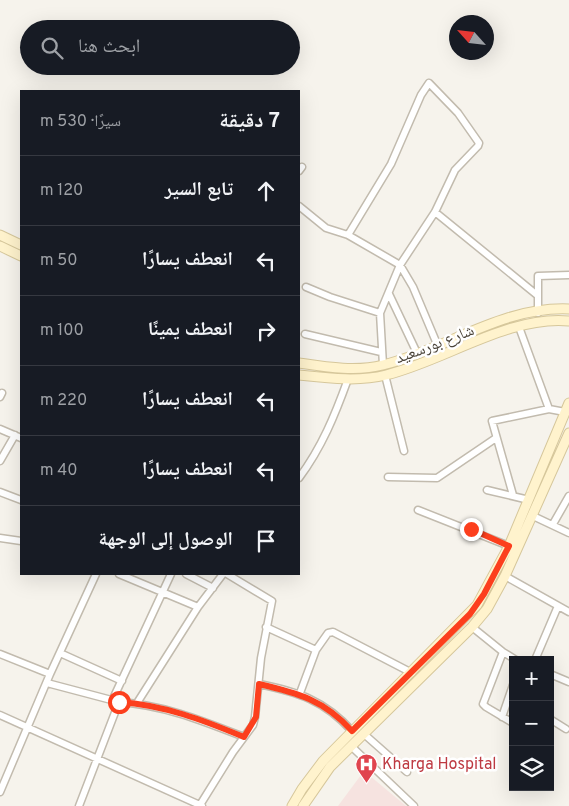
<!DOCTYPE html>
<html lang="ar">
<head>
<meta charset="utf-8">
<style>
	:root { --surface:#171b24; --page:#20242c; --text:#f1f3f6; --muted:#9ea1a6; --line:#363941 }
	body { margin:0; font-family:Overpass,"Noto Naskh Arabic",sans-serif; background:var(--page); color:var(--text); direction:rtl }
	.controls { position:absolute; right:15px; bottom:15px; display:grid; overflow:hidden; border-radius:0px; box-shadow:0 5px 20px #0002 }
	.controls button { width:45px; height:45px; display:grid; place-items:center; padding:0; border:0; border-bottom:1px solid var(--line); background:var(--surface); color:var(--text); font:25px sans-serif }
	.compass { position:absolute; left:449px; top:15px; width:45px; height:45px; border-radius:50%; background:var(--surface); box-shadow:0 5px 20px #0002; rotate:297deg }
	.stop { position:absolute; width:15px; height:15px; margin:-11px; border:4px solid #fc3f1d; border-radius:50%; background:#fff }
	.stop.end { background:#fc3f1d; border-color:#fff; box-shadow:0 1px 5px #0008 }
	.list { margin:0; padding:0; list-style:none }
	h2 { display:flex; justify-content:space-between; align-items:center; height:65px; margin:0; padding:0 20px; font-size:21px }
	h2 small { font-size:16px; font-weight:400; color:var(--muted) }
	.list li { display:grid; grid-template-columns:32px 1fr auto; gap:15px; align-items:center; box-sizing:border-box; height:70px; padding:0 20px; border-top:1px solid var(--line) }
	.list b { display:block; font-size:19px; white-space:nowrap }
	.list em { font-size:16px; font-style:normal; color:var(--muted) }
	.icon { flex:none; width:28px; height:28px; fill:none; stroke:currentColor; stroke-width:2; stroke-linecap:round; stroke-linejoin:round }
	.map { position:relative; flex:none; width:569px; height:806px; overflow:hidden; direction:ltr }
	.search { position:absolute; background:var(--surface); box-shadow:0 5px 20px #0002; left:20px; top:20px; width:280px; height:55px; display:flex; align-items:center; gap:12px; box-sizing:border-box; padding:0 18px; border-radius:28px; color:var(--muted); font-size:19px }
	.panel { position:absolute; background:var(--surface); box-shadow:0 5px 20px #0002; left:20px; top:90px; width:280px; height:485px; border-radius:0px; direction:rtl }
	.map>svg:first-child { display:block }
	.medical { fill:#f6e3e0 }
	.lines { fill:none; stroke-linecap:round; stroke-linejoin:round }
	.street-casing { stroke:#c2bbae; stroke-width:9 }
	.secondary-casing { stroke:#d6c79b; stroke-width:11 }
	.street { stroke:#fff; stroke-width:6 }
	.secondary { stroke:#fff3cd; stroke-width:9 }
	.route { stroke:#fc3f1d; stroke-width:6 }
	.labels { text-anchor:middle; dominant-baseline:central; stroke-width:5; stroke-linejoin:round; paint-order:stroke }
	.street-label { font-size:16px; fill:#4b4439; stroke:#fff }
	.health-label { font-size:16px; fill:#be3a42; stroke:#fff; text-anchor:start }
</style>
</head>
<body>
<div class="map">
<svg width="569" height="806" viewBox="0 0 569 806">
	<rect width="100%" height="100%" fill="#f6f3ec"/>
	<!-- medical -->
	<path class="medical" d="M364,771l42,35h-68z"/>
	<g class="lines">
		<defs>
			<path id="street" d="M299,171l3,-4
				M299,206l27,22 22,7 52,30 13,22 24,57
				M435,212l102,83
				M348,235l43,-71 30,-69 8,-12 29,30 21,30 -1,3 -23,24 -20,42 -35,53 -20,48 3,52
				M306,287l24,10 50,16
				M389,294l28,59
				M538,313v-37l31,-1
				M519,327l30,82
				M305,334l76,18
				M385,375l19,76
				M0,397l2,-4
				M0,429l21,9
				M0,461l15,-26
				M388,477l49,1 59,-40
				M299,478c23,-31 36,-63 49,-99
				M487,490l42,10
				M0,492l21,8
				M513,495l-21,-74 57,-12 16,3
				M418,510l91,36
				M533,516l36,17
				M553,524l16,-28
				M0,538l21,3
				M119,574l79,33
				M186,574l27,14
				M505,576l64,36
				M266,627l50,23 -16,43
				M472,627l31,25 13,8
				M316,650l12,-17 5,-1 79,41
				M503,652l-20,52 3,3 27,16
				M60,653l62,28
				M0,654l50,20 -50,118
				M535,660l23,-54
				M50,674l46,-100
				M550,674l19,8
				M47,683l72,19 -40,104
				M259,684c39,8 65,16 93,47
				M112,701l59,-127
				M119,702c45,3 84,19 125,35
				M137,703l61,-96 25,-33
				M0,715l202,91
				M502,717l11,-32
				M550,719l16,10
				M364,734l43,38
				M351,746l63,60
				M200,805l33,-53 20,-27 2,-8 6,-59 11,-57 -45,-27"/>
			<path id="secondary" d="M0,235l21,10
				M0,246l21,10
				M299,363c27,4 57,9 84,2 62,-15 119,-59 186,-56
				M299,375c28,3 59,7 87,0 58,-14 123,-60 183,-54
				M292,806l10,-17 21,-28 154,-156 32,-59 60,-143
				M303,806l27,-39 142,-140 15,-18 18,-33 64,-143"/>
		</defs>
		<!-- street casing -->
		<use href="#street" class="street-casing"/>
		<!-- secondary casing -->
		<use href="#secondary" class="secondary-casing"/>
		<!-- street -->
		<use href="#street" class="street"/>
		<!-- secondary -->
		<use href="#secondary" class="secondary"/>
	</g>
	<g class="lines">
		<!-- route -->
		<path class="route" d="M119,702c45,3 84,18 125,35l12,-20 3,-33c39,9 65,16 93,47l118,-117 14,-20 25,-48 -38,-17"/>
	</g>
	<!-- icons -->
	<defs>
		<symbol id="hospital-pin" viewBox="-11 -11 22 30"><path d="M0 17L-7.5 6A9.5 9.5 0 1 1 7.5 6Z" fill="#e0444e" stroke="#fff"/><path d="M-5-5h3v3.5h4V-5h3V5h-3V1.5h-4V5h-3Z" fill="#fff"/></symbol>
	</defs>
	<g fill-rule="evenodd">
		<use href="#hospital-pin" x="354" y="752" width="25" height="34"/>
	</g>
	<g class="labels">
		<!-- street labels -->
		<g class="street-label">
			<text transform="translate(435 345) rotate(-21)">شارع بورسعيد</text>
		</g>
		<!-- health labels -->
		<g class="health-label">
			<text x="382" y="765">Kharga Hospital</text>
		</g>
	</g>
</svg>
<div class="controls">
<button>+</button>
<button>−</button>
<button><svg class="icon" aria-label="layers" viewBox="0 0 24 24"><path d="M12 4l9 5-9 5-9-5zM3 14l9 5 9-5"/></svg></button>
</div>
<svg class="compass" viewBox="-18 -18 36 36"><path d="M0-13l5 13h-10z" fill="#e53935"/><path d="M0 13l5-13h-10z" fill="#9ea1a6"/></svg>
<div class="stop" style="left:119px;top:702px"></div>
<div class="stop end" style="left:471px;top:529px"></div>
<div class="search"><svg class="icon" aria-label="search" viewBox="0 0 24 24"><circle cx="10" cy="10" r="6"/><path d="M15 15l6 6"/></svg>ابحث هنا</div>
<section class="panel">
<h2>7 دقيقة<small>سيرًا · 530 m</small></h2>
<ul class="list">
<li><svg class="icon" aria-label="ahead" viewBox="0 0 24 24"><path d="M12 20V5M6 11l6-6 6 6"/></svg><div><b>تابع السير</b></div><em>120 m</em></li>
<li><svg class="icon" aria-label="left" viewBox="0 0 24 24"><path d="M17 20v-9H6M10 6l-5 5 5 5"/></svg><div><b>انعطف يسارًا</b></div><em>50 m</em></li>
<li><svg class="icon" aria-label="right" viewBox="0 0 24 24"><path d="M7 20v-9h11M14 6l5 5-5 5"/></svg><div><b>انعطف يمينًا</b></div><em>100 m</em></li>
<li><svg class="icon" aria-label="left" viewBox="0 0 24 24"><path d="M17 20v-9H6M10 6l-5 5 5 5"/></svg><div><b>انعطف يسارًا</b></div><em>220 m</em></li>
<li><svg class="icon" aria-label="left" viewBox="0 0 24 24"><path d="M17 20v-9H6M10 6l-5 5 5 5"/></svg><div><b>انعطف يسارًا</b></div><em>40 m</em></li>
<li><svg class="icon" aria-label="arrive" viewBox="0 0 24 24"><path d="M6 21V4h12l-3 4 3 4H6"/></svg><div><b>الوصول إلى الوجهة</b></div></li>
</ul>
</section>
</div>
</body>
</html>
